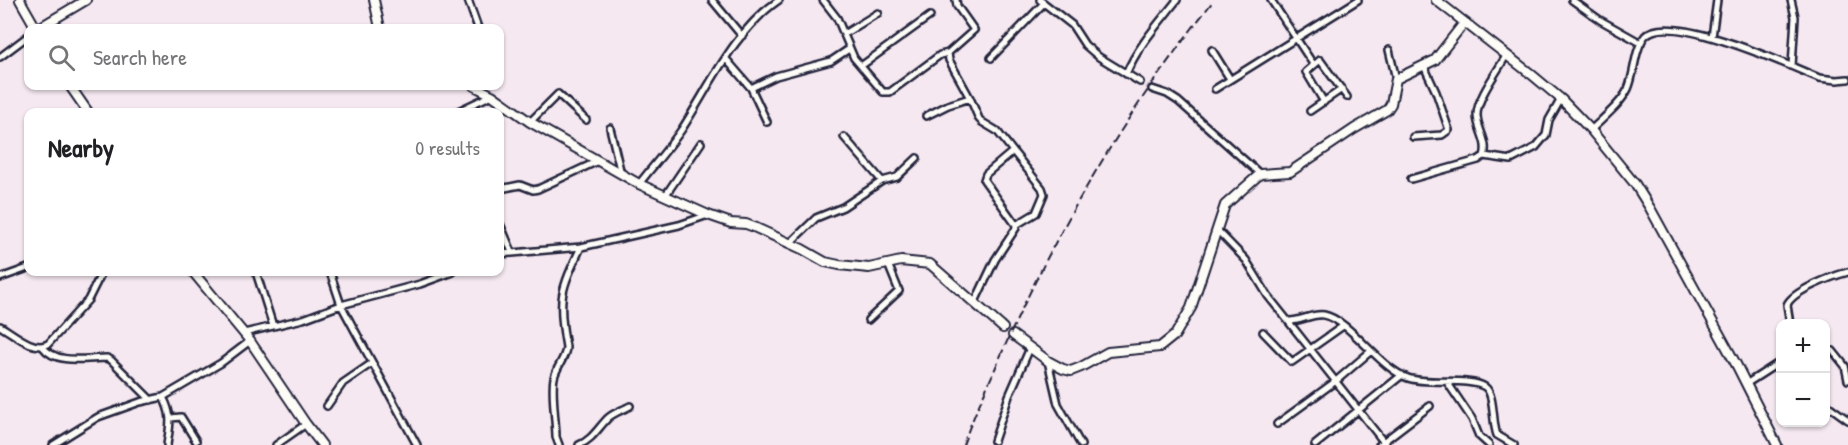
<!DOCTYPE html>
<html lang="en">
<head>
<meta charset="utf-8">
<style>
	:root { --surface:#fff; --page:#f2f2f2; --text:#202124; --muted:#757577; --line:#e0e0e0 }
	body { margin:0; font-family:"Patrick Hand",sans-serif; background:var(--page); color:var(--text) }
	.controls { position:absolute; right:18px; bottom:18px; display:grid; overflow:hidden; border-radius:12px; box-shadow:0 2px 4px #0004 }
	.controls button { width:54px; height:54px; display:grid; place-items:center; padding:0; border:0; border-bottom:2px solid var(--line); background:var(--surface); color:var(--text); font:30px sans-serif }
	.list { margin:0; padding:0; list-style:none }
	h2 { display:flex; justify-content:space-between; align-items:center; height:78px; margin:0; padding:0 24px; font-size:26px }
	h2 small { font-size:20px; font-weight:400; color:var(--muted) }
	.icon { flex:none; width:33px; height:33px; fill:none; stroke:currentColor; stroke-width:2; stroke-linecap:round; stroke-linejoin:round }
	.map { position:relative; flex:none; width:1848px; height:445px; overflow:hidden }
	.search { position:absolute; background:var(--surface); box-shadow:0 2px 4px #0004; left:24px; top:24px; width:480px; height:66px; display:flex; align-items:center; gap:15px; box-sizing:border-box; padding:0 21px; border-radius:12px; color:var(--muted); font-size:22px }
	.panel { position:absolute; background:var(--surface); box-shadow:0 2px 4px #0004; left:24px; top:108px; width:480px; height:168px; border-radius:12px }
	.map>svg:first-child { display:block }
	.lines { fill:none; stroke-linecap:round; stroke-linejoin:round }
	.street-tunnel { stroke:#cbc0cc; stroke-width:5; stroke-dasharray:5 2.5; stroke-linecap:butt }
	.street-casing { stroke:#22223b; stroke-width:10 }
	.secondary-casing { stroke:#22223b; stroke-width:12 }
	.street { stroke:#fdfcf7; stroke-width:5 }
	.secondary { stroke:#fdfcf7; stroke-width:8 }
	.rail { stroke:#22223b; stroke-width:2; stroke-dasharray:9 4.5; stroke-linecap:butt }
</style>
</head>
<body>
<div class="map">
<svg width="1848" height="445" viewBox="0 0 1848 445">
	<rect width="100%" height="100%" fill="#f5e8f0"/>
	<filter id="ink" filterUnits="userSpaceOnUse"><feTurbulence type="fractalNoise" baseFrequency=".0167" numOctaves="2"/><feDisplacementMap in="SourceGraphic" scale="12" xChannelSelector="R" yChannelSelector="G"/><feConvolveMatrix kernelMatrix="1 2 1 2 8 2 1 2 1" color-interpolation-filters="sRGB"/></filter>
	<g filter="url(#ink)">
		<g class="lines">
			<!-- street-tunnel -->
			<path class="street-tunnel" d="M1140,82l12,7"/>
			<defs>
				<path id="street" d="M468,0l10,28
					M712,0l30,36
					M823,0l14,18 17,40 29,34h7l50,-37 8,-2
					M956,0l1,6 17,24 -26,23 1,7 21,38 9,21 3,3 15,9 45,57 2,6 -8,19 -20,12
					M1040,0l32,25 13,20 14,12 41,25
					M1271,0l42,64
					M1572,0l28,20 41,23
					M1791,0l4,17 -3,49
					M844,34l34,-21
					M1712,37l5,-37
					M1212,50l18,29
					M1389,50l7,29
					M0,57l28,-21
					M991,58l53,-55
					M726,59l25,29 16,34
					M861,66l69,-50
					M1126,74c12,-28 32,-50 51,-74
					M751,88l25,-12 55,-15 18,-12
					M1152,89l15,5 11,7 82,73
					M1215,89l143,-89
					M1324,102l-18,-30 14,-12 27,37
					M1310,111l32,-22
					M456,112l36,-17
					M926,116l22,-11 22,-7
					M530,122l28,-28 28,26
					M610,128l11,46
					M1591,130c12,-12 29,-25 37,-41 7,-16 6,-39 17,-53 22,-26 146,30 174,42l18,2 11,-1
					M844,137l38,44
					M1413,137l29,-2 7,-5 -13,-38 -12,-26
					M1484,156l27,4 25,-13 10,-12 3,-15 12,-21
					M1411,179l67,-19 6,-4c5,-14 -7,-27 -7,-41 0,-17 20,-43 29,-59
					M639,184c14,-18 30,-36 43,-55 29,-45 52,-98 97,-129
					M500,189l20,-4 13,5 5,-1 60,-28
					M665,196l36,-53
					M500,224l12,28
					M1217,230l29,30 22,36 20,25c12,1 24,-8 36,-6 26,5 55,53 84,63 19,7 63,-1 77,9 10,7 7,36 12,48l17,10
					M789,244l27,-26 27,-11 39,-26 15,-4 20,-19
					M500,254l81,-7 98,-22 29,-10
					M256,272l17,54
					M330,272l11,33 76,140
					M0,278l28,-10
					M974,304l21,-44 21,-32v-3l-32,-45 2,-6 26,-22
					M868,320l31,-29 -11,-27
					M1288,321l98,124
					M1790,324l-3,-19c5,-14 46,-29 61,-33
					M0,326c13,7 33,26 48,18l40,-44 14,-28
					M1263,332l29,30 51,-36
					M244,333l59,-14 38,-14 79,-21 33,-12
					M43,347c13,18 43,11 64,11l4,2 40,40
					M1833,351l12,15 3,14
					M1048,361l10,43 23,41
					M1447,382l25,37 7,17 10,9
					M1746,384l34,-22
					M163,397c10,19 7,27 4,48
					M1826,404l22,16
					M327,406l16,-23 29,-20
					M171,418l10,-1 15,24
					M1277,424l59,-43 35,-30
					M994,441l15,-45 21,-48
					M53,445l45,-28 42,-15 23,-5 58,-34 29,-22
					M276,445l30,-21
					M559,445l-3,-8c0,-15 -5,-45 -2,-59 2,-11 12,-20 12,-31 -9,-49 -5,-57 15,-100
					M579,445c13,-5 19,-17 29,-27 5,-5 15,-8 22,-12
					M1315,445l87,-70
					M1379,445l51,-39"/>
				<path id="secondary" d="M20,0l16,28
					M374,0l6,28
					M1436,0l95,74 30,25 30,31 44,54 15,24 87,158 40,79
					M39,28l47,-28
					M70,86l18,26
					M474,86l18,9 38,27 109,62 69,31 23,8 15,1 8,3 48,22 23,13 14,3 30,3 32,-7 29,3 73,64
					M193,272l57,69 56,83 16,21
					M1013,335l35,26 15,8 8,2 10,-4 27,-15 52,-5 15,-12 16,-27 34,-103 35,-31 30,-2 64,-43 33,-19 4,-6 5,-25 39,-19 29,-37"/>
			</defs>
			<!-- street casing -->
			<use href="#street" class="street-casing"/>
			<!-- secondary casing -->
			<use href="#secondary" class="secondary-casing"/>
			<!-- street -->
			<use href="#street" class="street"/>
			<!-- secondary -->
			<use href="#secondary" class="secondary"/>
			<!-- rail -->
			<path class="rail" d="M963,445c9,-26 21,-51 32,-76 56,-132 130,-256 219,-369"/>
		</g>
	</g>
</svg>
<div class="controls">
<button>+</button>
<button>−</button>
</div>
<div class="search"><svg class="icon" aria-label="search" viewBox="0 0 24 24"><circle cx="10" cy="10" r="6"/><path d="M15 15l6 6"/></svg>Search here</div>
<section class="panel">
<h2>Nearby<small>0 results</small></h2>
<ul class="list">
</ul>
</section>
</div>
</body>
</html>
